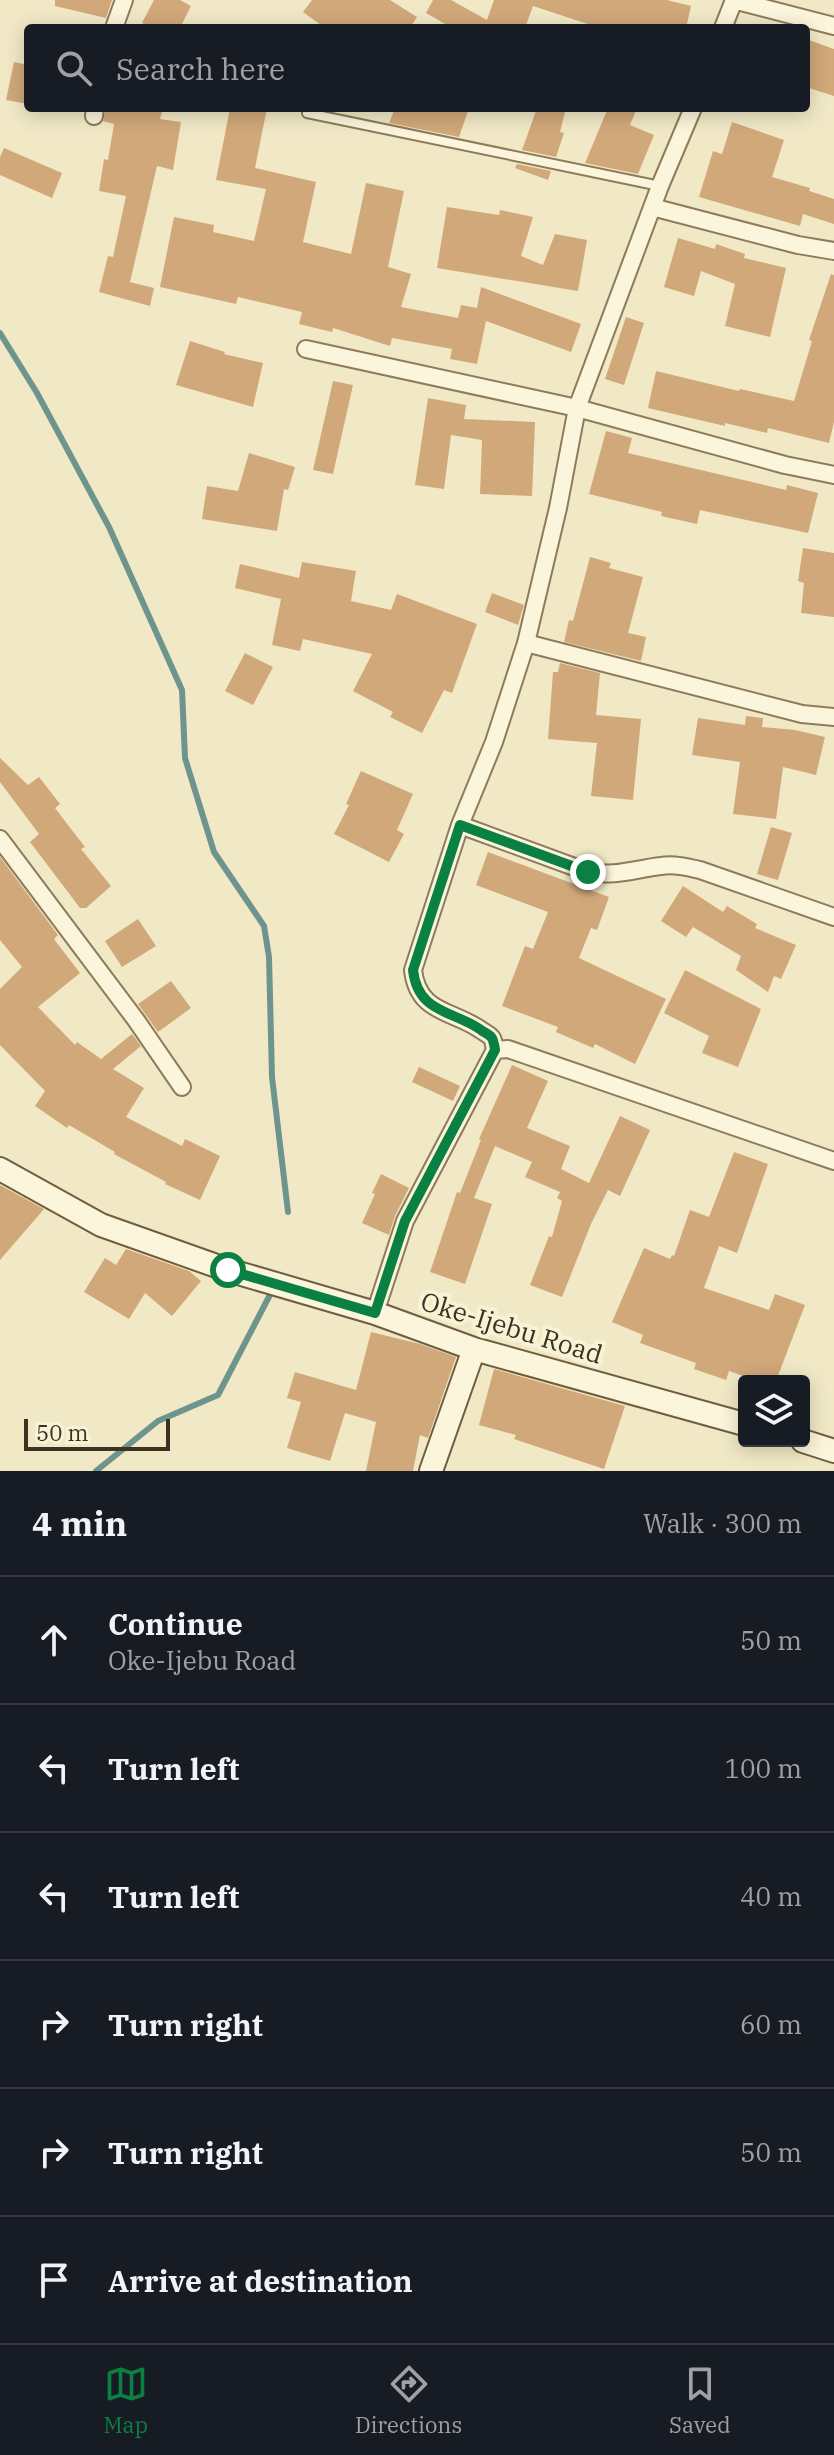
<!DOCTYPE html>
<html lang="en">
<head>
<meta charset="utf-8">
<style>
	:root { --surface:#171b24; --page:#20242c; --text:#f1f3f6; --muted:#9ea1a6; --line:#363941; --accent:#0b8043 }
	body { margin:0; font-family:"IBM Plex Serif",serif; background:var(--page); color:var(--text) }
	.controls { position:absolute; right:24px; bottom:24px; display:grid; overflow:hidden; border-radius:8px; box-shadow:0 4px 20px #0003 }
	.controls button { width:72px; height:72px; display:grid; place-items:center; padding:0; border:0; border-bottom:2px solid var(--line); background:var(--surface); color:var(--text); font:40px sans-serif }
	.scale { position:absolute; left:24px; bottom:20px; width:146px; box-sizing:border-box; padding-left:8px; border:4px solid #3d311f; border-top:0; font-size:22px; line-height:28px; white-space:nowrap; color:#3d311f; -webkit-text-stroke:6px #f8f2d7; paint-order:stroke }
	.stop { position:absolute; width:24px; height:24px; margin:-18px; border:6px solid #0b8043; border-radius:50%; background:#fff }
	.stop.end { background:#0b8043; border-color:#fff; box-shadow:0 2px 8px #0008 }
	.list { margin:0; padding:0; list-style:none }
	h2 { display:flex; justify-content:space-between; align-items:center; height:104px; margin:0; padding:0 32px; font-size:34px }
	h2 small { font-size:26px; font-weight:400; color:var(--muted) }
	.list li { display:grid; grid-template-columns:52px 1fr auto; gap:24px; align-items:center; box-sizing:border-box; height:128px; padding:0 32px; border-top:2px solid var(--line) }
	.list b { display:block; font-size:30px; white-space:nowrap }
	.list p { margin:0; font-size:26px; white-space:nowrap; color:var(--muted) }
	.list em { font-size:26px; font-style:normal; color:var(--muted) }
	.icon { flex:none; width:44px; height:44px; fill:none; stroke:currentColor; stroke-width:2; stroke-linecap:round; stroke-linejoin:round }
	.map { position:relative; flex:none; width:834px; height:1471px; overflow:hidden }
	.search { position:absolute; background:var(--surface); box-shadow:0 4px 20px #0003; left:24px; right:24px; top:24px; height:88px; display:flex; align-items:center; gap:20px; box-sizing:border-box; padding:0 28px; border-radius:8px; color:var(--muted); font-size:30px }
	.sheet { height:872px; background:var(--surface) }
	nav { display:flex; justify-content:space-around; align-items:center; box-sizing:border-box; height:112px; border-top:2px solid var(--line); background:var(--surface); font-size:22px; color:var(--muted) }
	nav a { display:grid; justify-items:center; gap:4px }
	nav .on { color:var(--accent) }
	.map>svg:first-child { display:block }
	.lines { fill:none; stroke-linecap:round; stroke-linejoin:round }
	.stream { stroke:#6e948e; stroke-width:6 }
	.building { fill:#d1a87a }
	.lane-casing { stroke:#8e7b5b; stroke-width:12 }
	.street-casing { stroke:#8e7b5b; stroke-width:20 }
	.secondary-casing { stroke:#705c3e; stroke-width:26 }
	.lane { stroke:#fbf5db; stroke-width:8 }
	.street { stroke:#fbf5db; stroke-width:16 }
	.secondary { stroke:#fbf5db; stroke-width:22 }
	.route { stroke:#0b8043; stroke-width:10 }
	.labels { text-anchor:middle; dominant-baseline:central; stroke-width:8; stroke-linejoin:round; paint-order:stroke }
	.street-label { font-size:26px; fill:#3d311f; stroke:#f8f2d7 }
</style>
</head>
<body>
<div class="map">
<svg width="834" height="1471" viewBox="0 0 834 1471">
	<rect width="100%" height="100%" fill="#f1e9c6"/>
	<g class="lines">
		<!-- stream -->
		<path class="stream" d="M0,333l37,60 72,134 73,163 3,68 29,94 50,74 5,31 3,120 16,135
			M96,1471l62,-50 60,-26 55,-106"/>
	</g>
	<!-- building -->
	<path class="building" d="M55,0h57l-6,18 -51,-12z
		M154,0h26l11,6 -11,22h-28l-10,-5z
		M312,0h78l27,17 -7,11h-85l-22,-16z
		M433,0h18l36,20 7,-20h173l24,6 -5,22h-86l-67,-22 -8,22h-73l-26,-15z
		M806,39l28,10v47l-28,-9z
		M14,62l14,3v39l-22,-4z
		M106,108h57l-3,11 21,3 -8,48 -16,-4 -27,116 24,6 -4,18 -51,-14 9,-36 5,1 13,-61 -27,-5 5,-32 4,1 6,-36 -11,-3z
		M230,108h37l-12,60 61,14 -13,60 48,12 15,-71 38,8 -16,76 23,7 -10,33 57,11 3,-13 16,3 4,-21 100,37 -10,28 -85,-31 -9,43 -27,-5 2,-10 -60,-11 -2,8 -57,-18 -1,4 -33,-8 3,-12 -64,-15 -2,7 -76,-17 14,-70 40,8 -1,7 41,9 12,-52 -50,-9z
		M395,108h74l-10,29 -70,-14z
		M537,108h29l-6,24 4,1 -8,24 -34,-7z
		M608,108h29l-7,17 24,10 -16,39 -53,-11z
		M732,122l52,18 -12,37 38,11 -1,3 25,8v25l-31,-10 -3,12 -101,-29 14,-46 9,3z
		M4,148l58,25 -10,25 -52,-23v-18z
		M517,164l34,7 -3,9 -33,-12z
		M447,207l52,8 1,-5 33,7 -12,39 22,9 12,-31 32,6 -9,51 -141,-23z
		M678,238l37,11 1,-5 29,10 -1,4 42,10 -16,69 -45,-11 10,-42 -34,-13 -7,25 -30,-9z
		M831,274l3,1v147l-5,21 -61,-15 -1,5 -42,-10v3l-77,-18 8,-37 83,20 1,-2 54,12 18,-60 -3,-1z
		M626,317l18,6 -20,62 -19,-6z
		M190,341l35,11 -1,2 39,9 -10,44 -77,-22z
		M333,381l20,4 -20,89 -20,-4z
		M428,398l38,7 -2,14 71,3 -3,74 -52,-2 2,-54 -31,-5 -7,54 -29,-4z
		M606,431l26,7 -4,15 158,37 1,-5 31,8 -10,40 -108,-23 -3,14 -36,-8 1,-4 -73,-18z
		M249,453l46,14 -7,23 -4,-1 -7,42 -75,-12 5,-33 31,5z
		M803,548l31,5v64l-33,-4 3,-30 -6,-2z
		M590,557l21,6 -2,5 34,9 -15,56 18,4 -5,24 -77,-19 5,-22 4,1z
		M302,562l54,9 -5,30 40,9 6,-16 80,30 -25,69 -8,-3 -22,43 -32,-16 3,-5 -40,-21 19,-37 -69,-15 -3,12 -28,-6 9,-46 -46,-11 5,-24 59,14z
		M492,593l32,12 -6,20 -33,-13z
		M245,653l28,14 -20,38 -28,-14z
		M560,663l40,10 -4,42 45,4 -8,81 -42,-4 6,-53 -49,-4 5,-67h5z
		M746,716l17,2 -1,9 33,3 30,7 -9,38 -33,-8 -7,52 -43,-5 7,-52 -48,-7 6,-37 47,7z
		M0,758l28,27 11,-8 21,27 -5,4 30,39 -4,2 30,37 -25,22h-6l-50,-66 9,-8 -39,-52z
		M361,771l52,23 -16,36 7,4 -15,28 -55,-28 15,-29 -3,-1z
		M771,827l21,6 -14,47 -21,-6z
		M488,852l121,45 -12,33 -6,-2 -12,30 87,41 -31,65 -40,-20 -2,4 -37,-16 2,-5 -56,-21 23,-60 8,3 15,-37 -72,-27z
		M0,857l58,78 -4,4 26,34 -42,34 37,38 2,-3 24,17 31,-25 9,12 -28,23 31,19 -18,29 56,29 3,-7 35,17 -20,44 -35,-16 1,-2 -52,-28 1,-2 -46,-27 -2,3 -32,-22 10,-15 -45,-46v-56l22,-22 -22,-27z
		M683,886l40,26 4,-6 30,18 -2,4 41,17 -15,34 -7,-3 -6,16 -32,-22 5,-14 -48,-29 -7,10 -25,-16z
		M138,919l18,27 -34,21 -17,-26z
		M685,970l76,39 -23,58 -36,-14 7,-17 -45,-23z
		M171,981l20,27 -33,24 -20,-28z
		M512,1065l36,16 -21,47 43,18 -9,23 28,14 31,-67 30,14 -30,66 -12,-6 -17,34 -29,73 -32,-12 19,-49 3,1 10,-36 -5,-3 3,-6 -35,-15 7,-15 -37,-16 -21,52 18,6 -27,80 -35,-12 27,-80 3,1 21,-53 -2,-1z
		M419,1067l41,19 -7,15 -41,-19z
		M734,1152l34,12 -31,89 -18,-7 -15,42 65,22 6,-16 30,11 -29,76h-19l-28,-10 -3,9 -32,-11 2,-6 -56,-20 3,-8 -31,-13 32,-74 26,11 2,-4 2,1 16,-46 19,7z
		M381,1174l28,14 -14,28 -6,19 -27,-12 13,-29 -3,-1z
		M0,1185l44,24 -44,51z
		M126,1249l63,22 12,10 -29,35 -27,-23 -16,26 -45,-27 21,-34 11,7z
		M371,1332l49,12 36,13 -28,81 -8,-3 -7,36h-47l10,-49 -31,-9 -15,48 -43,-13 14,-46 -14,-4 8,-26 61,18z
		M494,1369l131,37 -21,63 -90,-30 2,-4 -37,-10z"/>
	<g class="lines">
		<defs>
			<path id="lane" d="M307,113l353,73"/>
			<path id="street" d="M733,0l101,26
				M114,28l10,-28
				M723,28l11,-28
				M94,116l1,-8
				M652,207l146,38 36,6
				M306,349l271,59 208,57 49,10
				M526,643l276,71 32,3
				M460,825l128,47c26,5 47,-3 73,-6 13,-2 26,1 39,4l134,47
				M0,839l136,181 46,67
				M495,1050c0,-1 -2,-11 -3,-12 -3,-4 -7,-5 -11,-8 -28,-20 -63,-16 -68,-60l47,-145 34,-83 32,-99 32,-135 19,-100 83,-222 33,-78
				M375,1313l30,-92 90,-171 13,-1 326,112"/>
			<path id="secondary" d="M0,1169l101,56 127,45 147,43 99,36 270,75
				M803,1441l31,10
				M431,1471l43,-122"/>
		</defs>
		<!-- lane casing -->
		<use href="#lane" class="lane-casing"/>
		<!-- street casing -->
		<use href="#street" class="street-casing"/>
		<!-- secondary casing -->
		<use href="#secondary" class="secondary-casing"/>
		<!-- lane -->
		<use href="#lane" class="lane"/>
		<!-- street -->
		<use href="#street" class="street"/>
		<!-- secondary -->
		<use href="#secondary" class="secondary"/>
	</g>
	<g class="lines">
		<!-- route -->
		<path class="route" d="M228,1270l147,43 30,-92 90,-171c0,-1 -2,-11 -3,-12 -3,-4 -7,-5 -11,-8 -28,-20 -63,-16 -68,-60l47,-145 128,47"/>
	</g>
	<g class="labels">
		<!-- street labels -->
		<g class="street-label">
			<text transform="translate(512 1327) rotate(17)">Oke-Ijebu Road</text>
		</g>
	</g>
</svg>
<div class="controls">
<button><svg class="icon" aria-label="layers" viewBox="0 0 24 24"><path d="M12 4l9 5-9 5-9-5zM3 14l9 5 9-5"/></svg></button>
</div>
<div class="scale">50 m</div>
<div class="stop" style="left:228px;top:1270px"></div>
<div class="stop end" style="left:588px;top:872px"></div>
<div class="search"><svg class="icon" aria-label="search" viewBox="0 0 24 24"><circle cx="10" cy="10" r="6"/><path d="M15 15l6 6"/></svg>Search here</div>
</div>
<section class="sheet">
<h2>4 min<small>Walk · 300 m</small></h2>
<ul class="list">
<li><svg class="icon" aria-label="ahead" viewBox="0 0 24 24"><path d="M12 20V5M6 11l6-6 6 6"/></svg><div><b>Continue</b><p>Oke-Ijebu Road</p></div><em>50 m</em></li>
<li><svg class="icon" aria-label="left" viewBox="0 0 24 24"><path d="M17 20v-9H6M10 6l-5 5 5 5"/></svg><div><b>Turn left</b></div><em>100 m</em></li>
<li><svg class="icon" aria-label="left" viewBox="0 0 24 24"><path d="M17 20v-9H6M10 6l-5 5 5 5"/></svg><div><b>Turn left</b></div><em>40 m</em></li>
<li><svg class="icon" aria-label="right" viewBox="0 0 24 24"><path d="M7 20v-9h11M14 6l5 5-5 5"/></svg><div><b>Turn right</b></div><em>60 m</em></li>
<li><svg class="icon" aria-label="right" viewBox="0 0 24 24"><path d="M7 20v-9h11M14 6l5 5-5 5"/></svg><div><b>Turn right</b></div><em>50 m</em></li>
<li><svg class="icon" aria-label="arrive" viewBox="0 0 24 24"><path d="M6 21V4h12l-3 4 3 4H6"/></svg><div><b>Arrive at destination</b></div></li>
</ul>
</section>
<nav>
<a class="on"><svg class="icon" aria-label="map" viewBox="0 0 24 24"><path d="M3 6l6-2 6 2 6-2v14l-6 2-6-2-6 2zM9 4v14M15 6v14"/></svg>Map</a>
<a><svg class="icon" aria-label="directions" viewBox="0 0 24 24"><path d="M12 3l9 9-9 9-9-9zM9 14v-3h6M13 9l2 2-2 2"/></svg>Directions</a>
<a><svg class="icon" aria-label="saved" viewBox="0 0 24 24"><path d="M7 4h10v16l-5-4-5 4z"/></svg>Saved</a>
</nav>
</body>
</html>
